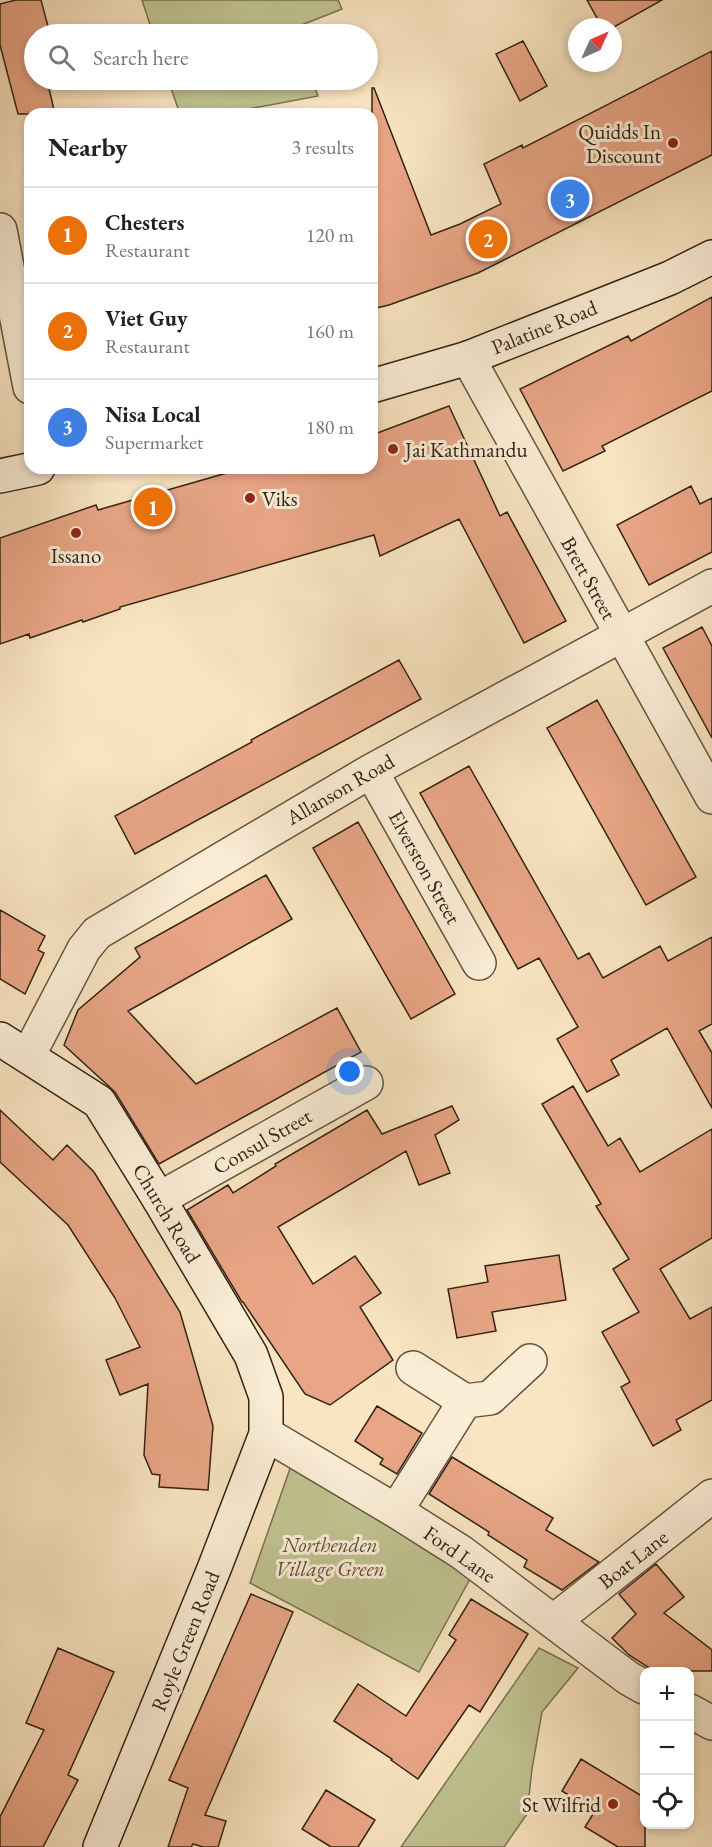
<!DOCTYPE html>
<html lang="en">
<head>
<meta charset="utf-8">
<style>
	:root { --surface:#fff; --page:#f6f6f6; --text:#222; --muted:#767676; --line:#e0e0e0; --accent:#0f766e }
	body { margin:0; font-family:"EB Garamond",serif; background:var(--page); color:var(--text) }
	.controls { position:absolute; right:18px; bottom:18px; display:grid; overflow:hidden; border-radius:12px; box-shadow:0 3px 9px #0003 }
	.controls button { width:54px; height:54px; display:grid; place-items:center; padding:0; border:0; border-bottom:2px solid var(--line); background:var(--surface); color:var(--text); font:30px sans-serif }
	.compass { position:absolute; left:568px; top:18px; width:54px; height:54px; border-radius:50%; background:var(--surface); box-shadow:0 3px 9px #0003; rotate:45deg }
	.you { position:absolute; left:350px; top:1072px; width:21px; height:21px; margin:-15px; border:4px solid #fff; border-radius:50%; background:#1a73e8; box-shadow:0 0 0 9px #1a73e833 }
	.badge { display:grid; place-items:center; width:39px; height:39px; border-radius:50%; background:var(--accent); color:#fff; font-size:20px; font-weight:700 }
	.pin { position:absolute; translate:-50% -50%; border:3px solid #fff; box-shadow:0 2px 6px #0006 }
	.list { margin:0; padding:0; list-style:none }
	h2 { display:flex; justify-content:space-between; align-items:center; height:78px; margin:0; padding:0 24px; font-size:26px }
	h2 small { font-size:20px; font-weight:400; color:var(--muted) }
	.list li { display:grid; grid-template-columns:39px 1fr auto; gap:18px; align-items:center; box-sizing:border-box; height:96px; padding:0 24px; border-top:2px solid var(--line) }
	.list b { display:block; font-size:22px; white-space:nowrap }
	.list p { margin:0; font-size:20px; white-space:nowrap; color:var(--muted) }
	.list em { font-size:20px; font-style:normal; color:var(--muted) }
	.icon { flex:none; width:33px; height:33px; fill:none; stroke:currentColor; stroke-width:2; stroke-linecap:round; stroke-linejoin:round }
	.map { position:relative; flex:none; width:712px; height:1847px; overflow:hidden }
	.search { position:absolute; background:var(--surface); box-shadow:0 3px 9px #0003; left:24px; top:24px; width:354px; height:66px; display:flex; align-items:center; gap:15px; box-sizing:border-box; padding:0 21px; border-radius:33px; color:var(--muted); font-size:22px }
	.panel { position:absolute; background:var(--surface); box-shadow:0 3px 9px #0003; left:24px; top:108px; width:354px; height:366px; border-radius:18px }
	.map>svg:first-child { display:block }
	.green { fill:#c0c391; stroke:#7a7253; stroke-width:1.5 }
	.building { fill:#e9a686; stroke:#332215; stroke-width:1.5 }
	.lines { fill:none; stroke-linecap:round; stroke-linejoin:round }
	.minor-casing { stroke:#645340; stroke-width:36 }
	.secondary-casing { stroke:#332215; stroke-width:36 }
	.minor { stroke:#fbeed7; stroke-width:33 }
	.secondary { stroke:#fbeed7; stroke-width:33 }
	.poi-dot { fill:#8f2418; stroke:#fbeed7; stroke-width:2 }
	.labels { text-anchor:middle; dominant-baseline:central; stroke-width:6; stroke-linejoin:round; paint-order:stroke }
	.poi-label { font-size:21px; fill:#332215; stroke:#fbeed7; text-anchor:end }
	.street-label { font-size:21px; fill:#332215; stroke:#fbeed7 }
	.park-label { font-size:21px; font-style:italic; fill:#5d523a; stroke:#fbeed7 }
</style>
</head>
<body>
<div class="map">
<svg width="712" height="1847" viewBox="0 0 712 1847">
	<rect width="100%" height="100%" fill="#f9e5c2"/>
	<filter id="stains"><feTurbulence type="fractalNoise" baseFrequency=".00333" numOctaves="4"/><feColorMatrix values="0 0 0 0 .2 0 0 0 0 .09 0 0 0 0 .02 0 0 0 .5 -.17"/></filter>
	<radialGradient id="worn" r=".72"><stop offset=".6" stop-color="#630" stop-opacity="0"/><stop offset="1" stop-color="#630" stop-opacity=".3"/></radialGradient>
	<!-- green -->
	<path class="green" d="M142,0h196l4,9 -48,19 2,6h-143z
		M168,80h144l6,16 -96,18h-42z
		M293,1460l94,61 83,58 -51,93 -169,-89z
		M539,1648l39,20 -36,44 -10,57 -5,45 -23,33h-103z"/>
	<!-- building -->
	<path class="building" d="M16,0h25l9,34h-16v46h13l8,34h-37l-18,-69v-41z
		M587,0h75l-48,27h-12z
		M523,41l24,45 -27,15 -24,-47z
		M712,51v104l-234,118 -89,32 -17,4v-221h2l57,147 29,-11 41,-20 -17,-40 38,-19 1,3z
		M712,297v94l-110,55 3,5 -42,20 -43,-82 108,-53 3,5z
		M449,406l51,110 7,-4 59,109 -42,22 -65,-124 -79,37 -6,-21 -254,72v2l-37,13 -1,-2 -52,18 -1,-4 -29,10v-106l96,-33 2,5 146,-42h128v-33z
		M691,486l9,18 12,-6v54l-63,33 -32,-60z
		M702,627l10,19v92l-49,-90z
		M399,660l22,39 -286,155 -20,-38 137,-74 -1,-2z
		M597,700l99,177 -50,28 -99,-177z
		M469,766l109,193 11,-6 14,25 57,-32 8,15 44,-24v87l-13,7 13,22v55l-45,-80 -56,32 8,15 -32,17 -30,-53 21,-12 -39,-69 -21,11 -98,-176z
		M358,822l97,172 -44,25 -98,-171z
		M266,875l26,44 -164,92 68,73 141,-76 24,44 -202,112 -44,-72 -51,-47 14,-35 62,-53 -5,-9z
		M0,910l45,26 -7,14 6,3 -19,41 -25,-15z
		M573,1086l35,60 12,-8 20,34 72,-43v109l-52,31 30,50 22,-12v93l-36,20 5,10 -28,16 -32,-59 9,-5 -28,-50 37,-20 -26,-43 16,-10 -33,-53 5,-2 -59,-100z
		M452,1106l7,14 -24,15 15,38 -31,12 -13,-34 -128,76 35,57 42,-28 26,37 -21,14 33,53 -63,45 -25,-11 -62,-92h-1l-55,-92 41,-25 5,8 43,-27 -1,-2 92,-54 15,24z
		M0,1110l53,50 14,-15 27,27 86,140 33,114 -5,64 -49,-3 1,-12 -8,-1 -8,-19 4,-71 -28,11 -14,-35 34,-13 -25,-49 -47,-73 -68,-63z
		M559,1255l7,45 -74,12 4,19 -39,7 -9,-49 40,-7 -3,-16z
		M377,1406l45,27 -25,41 -17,-10 3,-5 -28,-18z
		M452,1457l101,61 -7,12 53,32 -37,28 -38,-23 3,-7 -39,-25 1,-3 -60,-38z
		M656,1564l28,33 -20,16 48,37v21h-58l-25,-16 -17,-17 24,-24 -17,-20z
		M251,1594l42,18 -88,203 21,6 -8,26h-15l-10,-3 -2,3h-23l20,-59 -19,-8z
		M471,1599l57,35 -48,78 -11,-7 -51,74 -27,-19 1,-1 -58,-38 24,-37 48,32 50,-76 -7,-5z
		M58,1648l56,24 -46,103 10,5 -35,67h-43v-30l44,-87 -18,-7z
		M581,1759l64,39v49h-27l-33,-20 10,-16 -33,-20z
		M326,1790l49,30 -17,27h-27l-29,-18z"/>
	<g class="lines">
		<defs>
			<path id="minor" d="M0,230l30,157
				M468,358l244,439
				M371,771l108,192
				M28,1056l56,-107 13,-16 274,-162 341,-185
				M159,1199l207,-116
				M413,1368l52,33 25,-3 40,-37
				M266,1434l130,77 65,41 167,126 16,9
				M396,1511l69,-110
				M554,1621l158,-125
				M690,1711l22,12"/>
			<path id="secondary" d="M372,386l96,-28 202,-80 42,-21
				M0,476l38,-8
				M0,1039l99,63 60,97 92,156 15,42v37l-52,135 -114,278"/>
		</defs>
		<!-- minor casing -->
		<use href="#minor" class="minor-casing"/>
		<!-- secondary casing -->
		<use href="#secondary" class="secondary-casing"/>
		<!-- minor -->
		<use href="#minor" class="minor"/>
		<!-- secondary -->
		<use href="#secondary" class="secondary"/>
	</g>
	<!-- markers -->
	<g class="poi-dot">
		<circle cx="673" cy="143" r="6"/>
		<circle cx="393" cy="449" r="6"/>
		<circle cx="250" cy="498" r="6"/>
		<circle cx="76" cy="533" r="6"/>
		<circle cx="613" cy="1804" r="6"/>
	</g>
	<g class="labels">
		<!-- poi labels -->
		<g class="poi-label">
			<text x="661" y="131">Quidds In<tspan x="661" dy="24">Discount</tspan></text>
			<text x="405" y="449" text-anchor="start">Jai Kathmandu</text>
			<text x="262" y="498" text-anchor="start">Viks</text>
			<text x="76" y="555" text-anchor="middle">Issano</text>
			<text x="601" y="1804">St Wilfrid</text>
		</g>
		<!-- street labels -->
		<g class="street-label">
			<text transform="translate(544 327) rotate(-22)">Palatine Road</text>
			<text transform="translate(589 578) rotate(61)">Brett Street</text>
			<text transform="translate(340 789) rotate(-30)">Allanson Road</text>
			<text transform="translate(425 867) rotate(61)">Elverston Street</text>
			<text transform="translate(262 1141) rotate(-30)">Consul Street</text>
			<text transform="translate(167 1213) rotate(59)">Church Road</text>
			<text transform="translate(460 1554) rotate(35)">Ford Lane</text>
			<text transform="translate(633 1559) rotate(-38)">Boat Lane</text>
			<text transform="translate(185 1641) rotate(-68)">Royle Green Road</text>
		</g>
		<!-- park labels -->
		<g class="park-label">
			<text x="330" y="1544">Northenden<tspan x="330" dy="24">Village Green</tspan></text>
		</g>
	</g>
	<rect width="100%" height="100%" filter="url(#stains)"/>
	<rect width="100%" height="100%" fill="url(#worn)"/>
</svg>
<div class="controls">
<button>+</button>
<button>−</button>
<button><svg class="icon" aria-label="locate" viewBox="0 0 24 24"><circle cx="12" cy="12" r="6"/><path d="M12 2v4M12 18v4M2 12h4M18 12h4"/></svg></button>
</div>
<svg class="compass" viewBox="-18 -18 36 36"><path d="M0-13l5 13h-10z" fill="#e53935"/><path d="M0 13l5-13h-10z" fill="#767676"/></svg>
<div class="you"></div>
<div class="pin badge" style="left:153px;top:507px;background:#e8710a">1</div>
<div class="pin badge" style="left:488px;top:239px;background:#e8710a">2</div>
<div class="pin badge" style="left:570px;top:199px;background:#3f7fe0">3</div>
<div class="search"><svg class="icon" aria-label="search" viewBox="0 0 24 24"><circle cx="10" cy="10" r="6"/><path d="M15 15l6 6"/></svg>Search here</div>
<section class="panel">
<h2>Nearby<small>3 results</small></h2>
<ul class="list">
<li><span class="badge" style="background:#e8710a">1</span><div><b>Chesters</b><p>Restaurant</p></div><em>120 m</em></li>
<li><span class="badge" style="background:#e8710a">2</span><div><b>Viet Guy</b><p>Restaurant</p></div><em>160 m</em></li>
<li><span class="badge" style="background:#3f7fe0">3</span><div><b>Nisa Local</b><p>Supermarket</p></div><em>180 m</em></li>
</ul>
</section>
</div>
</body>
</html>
